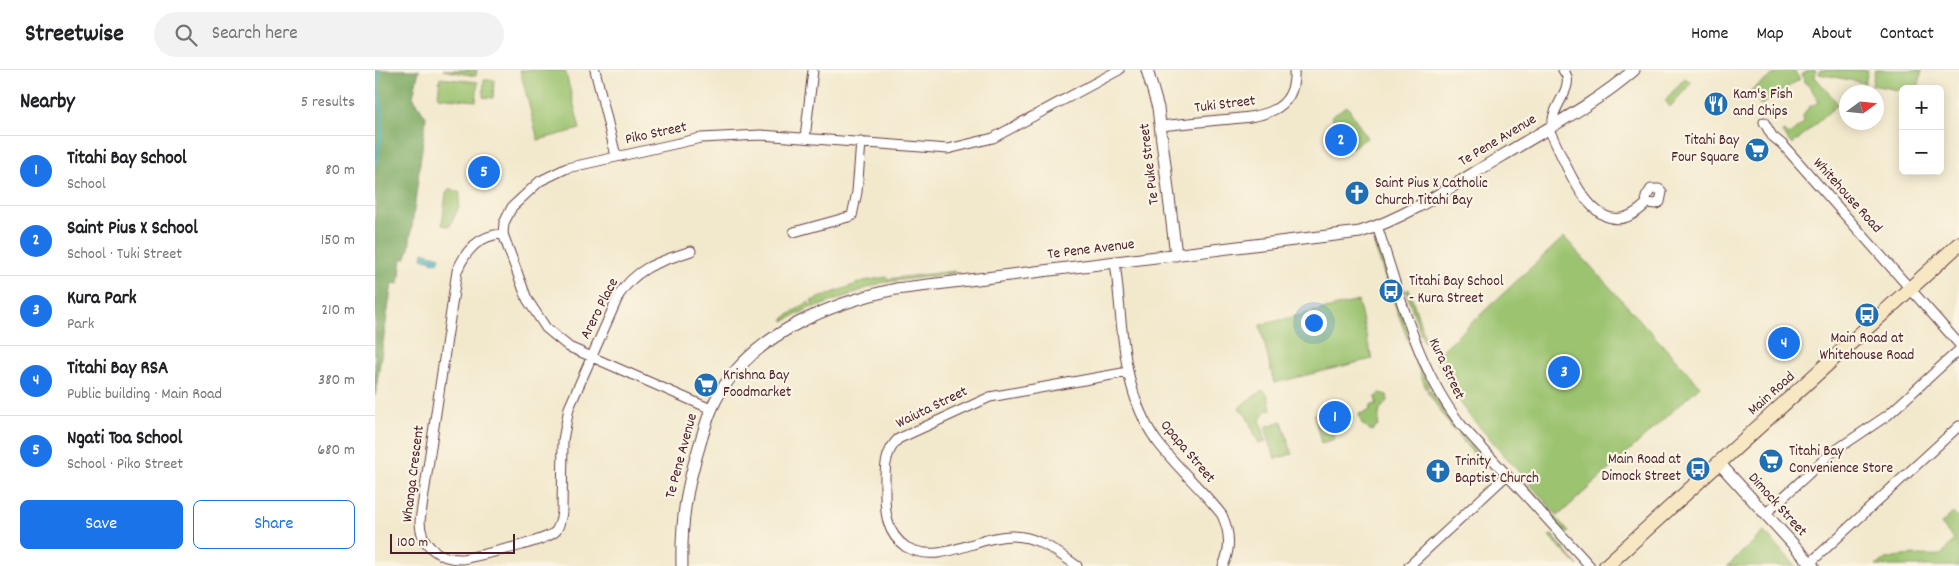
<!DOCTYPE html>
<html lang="en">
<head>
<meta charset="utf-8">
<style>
	:root { --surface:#fff; --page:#f2f2f2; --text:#202124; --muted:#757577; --line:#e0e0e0; --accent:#1a73e8 }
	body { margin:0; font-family:Dekko,sans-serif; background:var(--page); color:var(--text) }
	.controls { position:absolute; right:15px; top:15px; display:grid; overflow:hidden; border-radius:8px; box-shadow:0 2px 12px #0003 }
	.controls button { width:45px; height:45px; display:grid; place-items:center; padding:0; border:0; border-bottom:1px solid var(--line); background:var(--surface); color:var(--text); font:25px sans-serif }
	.compass { position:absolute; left:1464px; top:15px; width:45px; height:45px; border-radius:50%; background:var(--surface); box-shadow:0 2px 12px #0003; rotate:75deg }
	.scale { position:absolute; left:15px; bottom:12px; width:125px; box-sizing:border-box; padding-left:5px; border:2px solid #4a1f2b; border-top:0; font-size:14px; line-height:18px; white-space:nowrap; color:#4a1f2b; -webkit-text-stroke:4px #fcf5e5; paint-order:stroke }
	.you { position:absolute; left:938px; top:252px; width:18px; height:18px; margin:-12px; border:4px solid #fff; border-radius:50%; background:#1a73e8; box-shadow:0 0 0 8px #1a73e833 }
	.badge { display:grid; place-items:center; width:32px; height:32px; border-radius:50%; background:var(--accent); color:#fff; font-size:16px; font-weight:700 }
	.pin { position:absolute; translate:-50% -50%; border:2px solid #fff; box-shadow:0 1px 5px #0006 }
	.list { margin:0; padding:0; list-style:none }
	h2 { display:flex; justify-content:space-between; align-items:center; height:65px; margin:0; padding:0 20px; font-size:21px }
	h2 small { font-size:16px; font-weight:400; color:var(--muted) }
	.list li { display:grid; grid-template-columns:32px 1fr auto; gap:15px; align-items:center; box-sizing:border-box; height:70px; padding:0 20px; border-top:1px solid var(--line) }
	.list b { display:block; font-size:19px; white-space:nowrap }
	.list p { margin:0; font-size:16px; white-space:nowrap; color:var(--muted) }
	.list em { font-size:16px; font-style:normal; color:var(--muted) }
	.actions { display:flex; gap:10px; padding:15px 20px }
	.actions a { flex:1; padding:11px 0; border:1px solid var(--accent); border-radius:8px; text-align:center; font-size:18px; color:var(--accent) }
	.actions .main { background:var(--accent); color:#fff }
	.icon { flex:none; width:28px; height:28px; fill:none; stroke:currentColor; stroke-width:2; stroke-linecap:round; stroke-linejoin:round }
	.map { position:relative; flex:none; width:1584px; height:496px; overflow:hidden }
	header { display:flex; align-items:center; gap:30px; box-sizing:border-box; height:70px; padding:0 25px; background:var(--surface); border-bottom:1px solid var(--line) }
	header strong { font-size:24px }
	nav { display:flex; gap:28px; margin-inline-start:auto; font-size:18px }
	.search { width:350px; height:45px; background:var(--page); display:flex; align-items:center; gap:12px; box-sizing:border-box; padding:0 18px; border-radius:28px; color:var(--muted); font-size:19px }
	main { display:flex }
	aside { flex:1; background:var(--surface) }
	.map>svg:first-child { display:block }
	.green { fill:#9bc36f; stroke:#72714d }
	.forest { fill:#7ca962; stroke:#636446 }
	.water { fill:#45b1c2; stroke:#486876 }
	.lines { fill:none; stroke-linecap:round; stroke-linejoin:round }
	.stream { stroke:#45b1c2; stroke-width:2.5 }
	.minor-casing { stroke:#633d43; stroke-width:11 }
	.tertiary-casing { stroke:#633d43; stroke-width:13 }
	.secondary-casing { stroke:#633d43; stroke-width:16 }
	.minor { stroke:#fff; stroke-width:9 }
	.tertiary { stroke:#fff; stroke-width:11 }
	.secondary { stroke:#f7e8c3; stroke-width:14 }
	.labels { text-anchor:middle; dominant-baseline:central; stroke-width:4.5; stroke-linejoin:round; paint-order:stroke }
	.poi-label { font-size:15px; fill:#4a1f2b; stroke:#fcf5e5; text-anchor:start }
	.street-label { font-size:15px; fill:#4a1f2b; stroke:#fcf5e5 }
</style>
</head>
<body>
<header>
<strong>Streetwise</strong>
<div class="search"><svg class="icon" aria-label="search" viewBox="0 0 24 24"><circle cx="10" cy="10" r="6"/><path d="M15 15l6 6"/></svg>Search here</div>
<nav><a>Home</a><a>Map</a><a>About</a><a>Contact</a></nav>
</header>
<main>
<aside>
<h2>Nearby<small>5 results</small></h2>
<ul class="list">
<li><span class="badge">1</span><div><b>Titahi Bay School</b><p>School</p></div><em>80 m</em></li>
<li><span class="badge">2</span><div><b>Saint Pius X School</b><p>School · Tuki Street</p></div><em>150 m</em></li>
<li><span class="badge">3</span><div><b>Kura Park</b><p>Park</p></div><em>210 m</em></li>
<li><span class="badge">4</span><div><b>Titahi Bay RSA</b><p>Public building · Main Road</p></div><em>380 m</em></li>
<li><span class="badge">5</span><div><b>Ngati Toa School</b><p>School · Piko Street</p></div><em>680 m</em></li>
</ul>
<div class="actions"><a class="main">Save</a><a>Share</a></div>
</aside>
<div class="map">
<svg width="1584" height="496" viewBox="0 0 1584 496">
	<rect width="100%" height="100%" fill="#fcf5e5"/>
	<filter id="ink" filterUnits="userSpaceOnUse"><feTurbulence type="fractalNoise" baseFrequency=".02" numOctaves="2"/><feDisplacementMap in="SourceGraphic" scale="10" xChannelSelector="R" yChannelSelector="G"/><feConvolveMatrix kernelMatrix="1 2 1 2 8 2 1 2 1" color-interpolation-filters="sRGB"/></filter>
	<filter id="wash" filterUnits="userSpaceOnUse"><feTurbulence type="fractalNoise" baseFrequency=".0096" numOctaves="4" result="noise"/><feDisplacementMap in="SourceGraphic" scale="20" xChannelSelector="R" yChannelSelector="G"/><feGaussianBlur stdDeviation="1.12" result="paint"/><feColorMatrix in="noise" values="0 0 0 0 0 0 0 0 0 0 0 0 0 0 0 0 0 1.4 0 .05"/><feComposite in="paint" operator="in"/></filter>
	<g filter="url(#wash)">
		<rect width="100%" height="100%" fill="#f2e9cd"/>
		<!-- green -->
		<path class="green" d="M68,0h34l-1,6z
			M145,0h45l15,59 -42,11z
			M1405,0h13l7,9 -39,26 -11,-14z
			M1434,0h7l-1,7 23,27 -45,40 -3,-1 -8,-11 3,-1 4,4 15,-12 -1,-7 6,-9 10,-5 -8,-14 -8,-7 2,-2 -3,-4z
			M1445,0h48l-3,13 -46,-9z
			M1500,0h47l-4,19h-15v2l-31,-6z
			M65,8l38,4 -2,19 -38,-4z
			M1310,8l6,5 -21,24 -5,-7z
			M109,10h10l-1,18 -10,-1z
			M972,36l20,32 -16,10 -20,-32z
			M75,118l10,5 -1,13 -9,20 -8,-1 4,-32z
			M1189,167l136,149 -142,130 -90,-102 -22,-34 -11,-23z
			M1000,172l17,44 -3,2 -15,-43z
			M580,201v2l-74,10 -67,25 -3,-7 53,-20 23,-4v2z
			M1034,219l17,52h-3l-17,-50z
			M1019,223l35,94 -3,2 -35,-95z
			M983,231l14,58 -98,24 -14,-58z
			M433,232l4,5 -28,14v-3z
			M1055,319l25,39 -1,3 -27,-40z
			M888,320l5,5 3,14 -5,2 -6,9 6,22 -7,2 -13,-29 -7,-6c7,-10 15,-12 24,-19z
			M1005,323l7,2 1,6c-11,10 -8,11 -10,25l-7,5 -9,-7 -3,-10 10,-3 2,-6 6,-1 -2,-6z
			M953,341l7,28 -14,4 -7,-29z
			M907,351l10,33 -17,5 -10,-32z
			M1085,364l25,28 -2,2 -26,-29z
			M1150,413l44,49 -3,2 -44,-48z
			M1578,443l6,6v47h-83c10,-14 49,-10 65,-11l13,-15 -13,-16z
			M1389,462l32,34h-69z
			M1177,465l26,31 -29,-30z"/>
		<!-- forest -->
		<path class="forest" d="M0,0h44l-6,27 13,20 -17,132 -4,10 -3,-1 -3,26 -7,-1 -17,113z"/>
		<!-- water -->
		<path class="water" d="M48,182l17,5 -2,6 -16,-5z"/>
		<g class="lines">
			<!-- stream -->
			<path class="stream" d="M0,95c4,-17 8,-34 7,-51 -1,-18 -7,-25 -2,-44"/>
		</g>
	</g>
	<g filter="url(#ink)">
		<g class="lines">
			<defs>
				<path id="minor" d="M220,0l21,86
					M1389,52l8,14 11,9 176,199
					M1178,55c-3,-19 25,-39 10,-55
					M785,56c20,-2 39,-4 59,-6 34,-3 78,-3 75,-50
					M1173,58c19,35 47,127 99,75l-1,-6 5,-8h8l3,3 -2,10 -4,2 -9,-1
					M430,68l8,-68
					M1002,156c23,68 40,144 86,201l127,139
					M419,162l58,-16 5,-24 4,-50
					M128,164c-24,1 -37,16 -46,37l-37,250c0,24 19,39 43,38 17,-4 83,-17 93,-28 4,-6 5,-12 6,-19l1,-72 6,-32 50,-113c19,-29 41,-33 72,-44
					M740,192c8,60 5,127 41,178 20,27 46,49 66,75 8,17 9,34 1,51
					M336,339l-142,-62 -23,-19 -19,-29 -24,-65 1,-11 8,-16 28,-26 27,-13 134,-30 60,-3 187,14 45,-11 126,-68
					M1390,444l65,-60 58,-39 71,-65
					M1435,493l149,-137
					M702,496c-20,-14 -39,-30 -65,-30 -37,0 -71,30 -106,11 -19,-13 -21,-33 -21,-54 0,-20 -2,-39 13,-54l92,-42 138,-25
					M1034,496l98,-91"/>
				<path id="tertiary" d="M772,0l11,38 18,147
					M1344,393l94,103
					M307,496c-1,-44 4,-77 17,-119 6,-20 11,-39 22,-56 36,-59 111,-88 175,-102l464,-57c51,-16 96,-49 142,-76 44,-27 93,-52 132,-86"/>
				<path id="secondary" d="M1231,496l353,-322"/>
			</defs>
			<!-- minor casing -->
			<use href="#minor" class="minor-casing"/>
			<!-- tertiary casing -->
			<use href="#tertiary" class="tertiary-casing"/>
			<!-- secondary casing -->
			<use href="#secondary" class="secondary-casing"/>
			<!-- minor -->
			<use href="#minor" class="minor"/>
			<!-- tertiary -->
			<use href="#tertiary" class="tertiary"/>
			<!-- secondary -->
			<use href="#secondary" class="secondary"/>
		</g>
	</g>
	<!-- icons -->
	<defs>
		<symbol id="restaurant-disc" viewBox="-11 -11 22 22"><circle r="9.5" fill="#1f6fb2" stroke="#fcf5e5"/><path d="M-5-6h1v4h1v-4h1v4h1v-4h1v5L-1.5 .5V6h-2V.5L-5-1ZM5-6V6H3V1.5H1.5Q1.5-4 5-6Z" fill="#fff"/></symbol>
		<symbol id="supermarket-disc" viewBox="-11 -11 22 22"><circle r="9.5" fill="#1f6fb2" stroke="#fcf5e5"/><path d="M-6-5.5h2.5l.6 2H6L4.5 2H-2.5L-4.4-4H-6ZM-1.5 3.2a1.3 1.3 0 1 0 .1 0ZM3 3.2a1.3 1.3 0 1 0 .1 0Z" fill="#fff"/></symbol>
		<symbol id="church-disc" viewBox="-11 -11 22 22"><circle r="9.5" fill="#1f6fb2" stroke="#fcf5e5"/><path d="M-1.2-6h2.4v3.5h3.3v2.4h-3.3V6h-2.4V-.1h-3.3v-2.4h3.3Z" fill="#fff"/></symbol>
		<symbol id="bus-disc" viewBox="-11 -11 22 22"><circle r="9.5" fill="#1f6fb2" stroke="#fcf5e5"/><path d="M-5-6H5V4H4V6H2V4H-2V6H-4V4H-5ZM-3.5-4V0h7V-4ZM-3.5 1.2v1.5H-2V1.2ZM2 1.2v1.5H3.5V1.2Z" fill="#fff"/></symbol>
	</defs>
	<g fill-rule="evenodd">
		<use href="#restaurant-disc" x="1327" y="20" width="28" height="28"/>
		<use href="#supermarket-disc" x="1368" y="66" width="28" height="28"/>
		<use href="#church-disc" x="968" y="109" width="28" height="28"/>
		<use href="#bus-disc" x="1002" y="207" width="28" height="28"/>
		<use href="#bus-disc" x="1478" y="231" width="28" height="28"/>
		<use href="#supermarket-disc" x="317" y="301" width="28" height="28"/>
		<use href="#supermarket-disc" x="1382" y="377" width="28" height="28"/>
		<use href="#bus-disc" x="1309" y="385" width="28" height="28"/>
		<use href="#church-disc" x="1049" y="387" width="28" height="28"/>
	</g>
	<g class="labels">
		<!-- poi labels -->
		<g class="poi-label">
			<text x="1358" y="25">Kam's Fish<tspan x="1358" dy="17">and Chips</tspan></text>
			<text x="1364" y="71" text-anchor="end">Titahi Bay<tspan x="1364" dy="17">Four Square</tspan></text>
			<text x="1000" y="114">Saint Pius X Catholic<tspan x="1000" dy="17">Church Titahi Bay</tspan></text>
			<text x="1034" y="212">Titahi Bay School<tspan x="1034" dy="17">- Kura Street</tspan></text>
			<text x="1492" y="269" text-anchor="middle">Main Road at<tspan x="1492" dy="17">Whitehouse Road</tspan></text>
			<text x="348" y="306">Krishna Bay<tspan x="348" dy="17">Foodmarket</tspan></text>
			<text x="1414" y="382">Titahi Bay<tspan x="1414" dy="17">Convenience Store</tspan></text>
			<text x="1306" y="390" text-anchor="end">Main Road at<tspan x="1306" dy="17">Dimock Street</tspan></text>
			<text x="1080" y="392">Trinity<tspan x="1080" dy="17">Baptist Church</tspan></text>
		</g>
		<!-- street labels -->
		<g class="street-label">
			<text transform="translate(850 35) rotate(-7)">Tuki Street</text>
			<text transform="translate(281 64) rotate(-12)">Piko Street</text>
			<text transform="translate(1123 71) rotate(-31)">Te Pene Avenue</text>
			<text transform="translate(775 94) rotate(-97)">Te Puke Street</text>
			<text transform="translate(1472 126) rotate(48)">Whitehouse Road</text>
			<text transform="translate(716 180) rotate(-7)">Te Pene Avenue</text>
			<text transform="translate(225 239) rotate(-63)">Arero Place</text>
			<text transform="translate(1071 299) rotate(65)">Kura Street</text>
			<text transform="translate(1397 324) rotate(-42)">Main Road</text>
			<text transform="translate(557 338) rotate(-26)">Waiuta Street</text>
			<text transform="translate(812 382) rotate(50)">Opapa Street</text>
			<text transform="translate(307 386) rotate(-75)">Te Pene Avenue</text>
			<text transform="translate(39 404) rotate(-83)">Whanga Crescent</text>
			<text transform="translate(1402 435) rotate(48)">Dimock Street</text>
		</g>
	</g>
</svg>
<div class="controls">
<button>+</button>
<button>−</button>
</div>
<svg class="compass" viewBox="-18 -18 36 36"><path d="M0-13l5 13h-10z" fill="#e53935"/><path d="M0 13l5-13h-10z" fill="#757577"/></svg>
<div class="scale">100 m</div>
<div class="you"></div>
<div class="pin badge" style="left:960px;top:347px">1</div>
<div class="pin badge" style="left:966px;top:70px">2</div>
<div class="pin badge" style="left:1189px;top:302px">3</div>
<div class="pin badge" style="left:1409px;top:273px">4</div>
<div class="pin badge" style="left:109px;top:102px">5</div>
</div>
</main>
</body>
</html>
